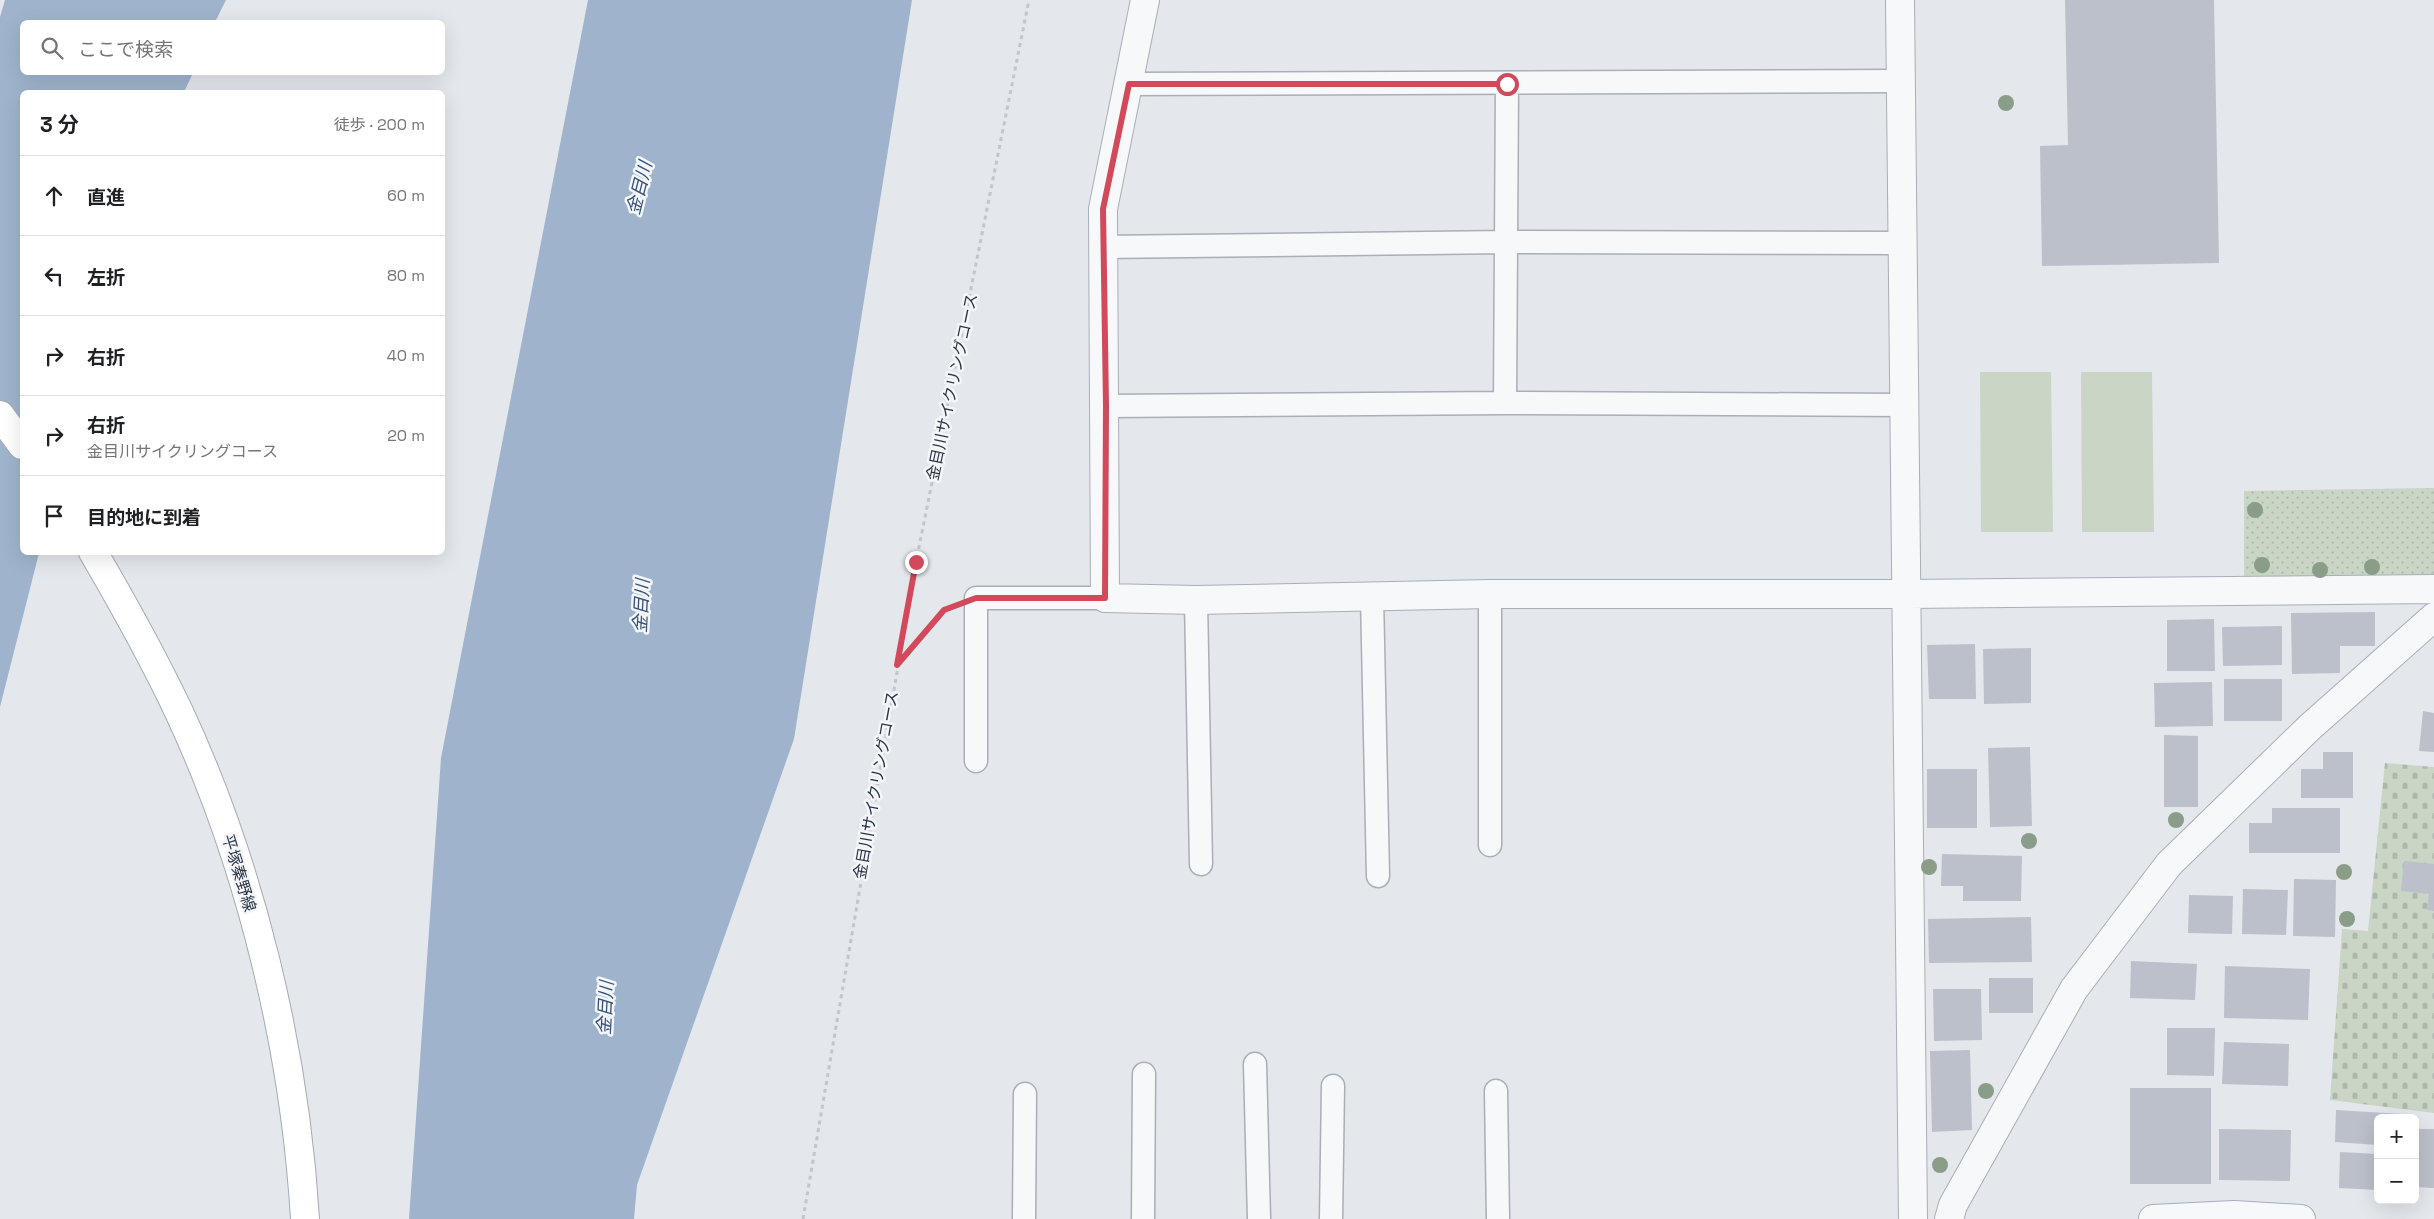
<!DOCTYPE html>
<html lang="ja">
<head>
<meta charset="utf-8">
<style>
	:root { --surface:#fff; --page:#f2f2f2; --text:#202124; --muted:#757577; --line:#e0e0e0 }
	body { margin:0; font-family:"Space Grotesk","Noto Sans JP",sans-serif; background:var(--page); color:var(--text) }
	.controls { position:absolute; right:15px; bottom:15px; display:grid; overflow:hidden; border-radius:8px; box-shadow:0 5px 20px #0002 }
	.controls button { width:45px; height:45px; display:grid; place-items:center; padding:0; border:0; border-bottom:1px solid var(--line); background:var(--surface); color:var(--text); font:25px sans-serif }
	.stop { position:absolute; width:15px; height:15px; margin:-11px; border:4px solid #d1495b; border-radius:50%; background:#fff }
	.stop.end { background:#d1495b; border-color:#fff; box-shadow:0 1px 5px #0008 }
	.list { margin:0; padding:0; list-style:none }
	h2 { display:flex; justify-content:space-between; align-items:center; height:65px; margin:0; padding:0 20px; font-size:21px }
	h2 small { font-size:16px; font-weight:400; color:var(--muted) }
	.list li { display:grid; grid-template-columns:32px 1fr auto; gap:15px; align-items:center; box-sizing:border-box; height:80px; padding:0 20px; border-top:1px solid var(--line) }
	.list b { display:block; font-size:19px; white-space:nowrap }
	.list p { margin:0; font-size:16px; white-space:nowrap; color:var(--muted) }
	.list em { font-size:16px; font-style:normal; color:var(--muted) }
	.icon { flex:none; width:28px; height:28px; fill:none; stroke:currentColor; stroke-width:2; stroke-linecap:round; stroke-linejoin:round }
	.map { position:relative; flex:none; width:2434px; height:1219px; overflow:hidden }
	.search { position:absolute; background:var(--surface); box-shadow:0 5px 20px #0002; left:20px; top:20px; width:425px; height:55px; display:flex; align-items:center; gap:12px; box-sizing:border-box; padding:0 18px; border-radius:8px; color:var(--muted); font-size:19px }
	.panel { position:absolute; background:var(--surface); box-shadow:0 5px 20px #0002; left:20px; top:90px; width:425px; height:465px; border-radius:8px }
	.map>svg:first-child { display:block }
	.cemetery { fill:url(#cemetery-stones) }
	.park { fill:url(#park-dots) }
	.pitch { fill:#c9d6c5 }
	.water { fill:#9fb4cc }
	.building { fill:#bbc0ca }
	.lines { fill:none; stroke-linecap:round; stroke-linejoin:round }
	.service-casing { stroke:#a9aeb7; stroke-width:25 }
	.minor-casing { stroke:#a9aeb7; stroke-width:30 }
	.tertiary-casing { stroke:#a9aeb7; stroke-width:30 }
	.primary-casing { stroke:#a3abb8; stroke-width:30 }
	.path { stroke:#c2c5cb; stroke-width:3; stroke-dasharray:4 4; stroke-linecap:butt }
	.service { stroke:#f7f8fa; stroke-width:22 }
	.minor { stroke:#f7f8fa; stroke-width:28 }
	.tertiary { stroke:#f7f8fa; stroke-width:28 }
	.primary { stroke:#fff; stroke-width:28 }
	.tree { fill:#899d89 }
	.route { stroke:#d1495b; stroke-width:6 }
	.labels { text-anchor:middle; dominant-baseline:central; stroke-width:5; stroke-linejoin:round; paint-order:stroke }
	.street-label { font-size:16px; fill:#2b3445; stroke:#f4f6f9 }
	.water-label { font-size:18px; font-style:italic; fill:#34527a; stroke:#f4f6f9 }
</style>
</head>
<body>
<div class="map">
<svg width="2434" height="1219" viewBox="0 0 2434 1219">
	<defs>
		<pattern id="cemetery-stones" width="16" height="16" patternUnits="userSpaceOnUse" patternTransform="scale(1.25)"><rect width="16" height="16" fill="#c9d6c5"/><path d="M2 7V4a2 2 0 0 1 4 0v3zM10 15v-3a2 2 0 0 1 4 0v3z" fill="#adb8ab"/></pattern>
		<pattern id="park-dots" width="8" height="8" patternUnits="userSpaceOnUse" patternTransform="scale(1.25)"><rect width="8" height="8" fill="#c9d6c5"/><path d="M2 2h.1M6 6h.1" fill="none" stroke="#adb8ab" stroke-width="1.8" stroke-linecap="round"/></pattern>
	</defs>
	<rect width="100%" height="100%" fill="#e4e7ec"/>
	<!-- cemetery -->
	<path class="cemetery" d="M2385,763l49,4v346l-104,-13 12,-171 26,2z"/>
	<!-- park -->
	<path class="park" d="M2434,488v89l-190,3v-89z"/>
	<!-- pitch -->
	<path class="pitch" d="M1980,372h71l2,160h-72z
		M2081,372h71l2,160h-72z"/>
	<!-- water -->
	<path class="water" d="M5,0h221l-11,22h-193v50l171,1 -9,19h-162v460l17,1 -39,154v-690z
		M588,0h324l-118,739 -157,446 -3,34h-225l32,-461z"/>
	<!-- building -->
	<path class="building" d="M2065,0h149l5,263 -177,3 -2,-120 28,-1z
		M2375,612v34h-35v27l-48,1 -1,-61z
		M2214,619l1,52h-48v-51z
		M2282,626v39l-59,1 -1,-39z
		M1975,644l1,55h-47l-2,-54z
		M2031,648v55l-47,1 -1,-55z
		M2224,679h58v42h-58z
		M2212,682l1,44 -58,1 -1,-44z
		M2423,711l11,2v39l-15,-1z
		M2164,735l34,1v71h-34z
		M2030,747l2,79 -42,1 -2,-79z
		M2323,752h30v46h-52v-29h22z
		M1927,769h50v59h-50z
		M2272,808h68v45h-91v-30h23z
		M1942,854l80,2 -1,45h-58v-15h-22z
		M2404,861l30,3v47l-7,-1 2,-16 -28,-3z
		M2294,879l42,1 -1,57 -42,-1z
		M2243,889l45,1 -2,45 -44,-1z
		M2189,895l44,1 -1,38 -44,-1z
		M2031,917l1,45 -103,1 -1,-44z
		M2131,961l66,3 -2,36 -65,-2z
		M2225,966l85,3 -2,51 -84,-2z
		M1989,978h44v35h-44z
		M1933,989h48l1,51 -48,1z
		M2167,1028h48l-1,48 -47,-1z
		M2224,1042l65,2 -1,42 -66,-2z
		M1970,1050l2,80 -40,2 -2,-81z
		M2130,1088h81v96h-81z
		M2336,1110l66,4 -1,4h-23v27l-43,-3z
		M2219,1129l72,1 -1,51 -71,-1z
		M2415,1129h19v59l-19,-1z
		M2340,1152l38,2v36l-39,-2z"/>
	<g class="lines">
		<defs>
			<path id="service" d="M1129,84l773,-3
				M1102,247l404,-5 395,1
				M1505,403l2,-319
				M1106,406l399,-3 400,2
				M1372,596l6,280
				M1196,600l5,264
				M976,761v-163h129
				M1490,845v-251
				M1255,1064l4,155
				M1496,1091l2,128
				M1024,1219l1,-125
				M1143,1219l1,-145
				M1331,1219l2,-133"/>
			<path id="minor" d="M1145,0l-42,209 2,389 91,2 294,-6h416l528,-5
				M1900,0l13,1219
				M1949,1219l4,-14 121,-216 95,-125 141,-137 124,-110"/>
			<path id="tertiary" d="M2153,1219l81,-4 67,4"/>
			<path id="primary" d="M0,415l22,30
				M93,552c31,53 60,105 86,160 72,154 116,338 126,507"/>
		</defs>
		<!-- service casing -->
		<use href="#service" class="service-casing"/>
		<!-- minor casing -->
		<use href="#minor" class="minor-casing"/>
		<!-- tertiary casing -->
		<use href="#tertiary" class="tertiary-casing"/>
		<!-- primary casing -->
		<use href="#primary" class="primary-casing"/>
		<!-- path -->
		<path class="path" d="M898,664l44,-51
			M803,1219l113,-657 113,-562"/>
		<!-- service -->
		<use href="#service" class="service"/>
		<!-- minor -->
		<use href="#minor" class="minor"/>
		<!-- tertiary -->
		<use href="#tertiary" class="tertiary"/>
		<!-- primary -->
		<use href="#primary" class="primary"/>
	</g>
	<!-- trees -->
	<g class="tree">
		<circle cx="2006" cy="103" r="8"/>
		<circle cx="2255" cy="510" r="8"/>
		<circle cx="2262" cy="565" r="8"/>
		<circle cx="2372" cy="567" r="8"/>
		<circle cx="2320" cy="570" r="8"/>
		<circle cx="2176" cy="820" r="8"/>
		<circle cx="2029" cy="841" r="8"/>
		<circle cx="1929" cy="867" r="8"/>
		<circle cx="2344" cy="872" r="8"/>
		<circle cx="2347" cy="919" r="8"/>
		<circle cx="1986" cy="1091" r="8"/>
		<circle cx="1940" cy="1165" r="8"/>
	</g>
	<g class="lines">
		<!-- route -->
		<path class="route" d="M916,562l-19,103 47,-55 32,-12h129l1,-192 -3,-197 26,-125h378"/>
	</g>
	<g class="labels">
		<!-- street labels -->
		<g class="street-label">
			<text transform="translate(952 387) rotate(-78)">金目川サイクリングコース</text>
			<text transform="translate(876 785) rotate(-80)">金目川サイクリングコース</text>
			<text transform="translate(239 873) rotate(73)">平塚秦野線</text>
		</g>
		<!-- water labels -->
		<g class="water-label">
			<text transform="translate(639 188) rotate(-76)">金目川</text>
			<text transform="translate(641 606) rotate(-87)">金目川</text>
			<text transform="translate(605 1008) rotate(-87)">金目川</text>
		</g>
	</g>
</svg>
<div class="controls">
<button>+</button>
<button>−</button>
</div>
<div class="stop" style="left:1507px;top:84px"></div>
<div class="stop end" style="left:916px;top:562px"></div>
<div class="search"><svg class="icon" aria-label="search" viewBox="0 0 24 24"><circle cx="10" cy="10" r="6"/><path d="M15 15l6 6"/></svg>ここで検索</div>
<section class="panel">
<h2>3 分<small>徒歩 · 200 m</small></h2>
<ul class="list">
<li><svg class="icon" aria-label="ahead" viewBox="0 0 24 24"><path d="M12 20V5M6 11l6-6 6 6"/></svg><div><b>直進</b></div><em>60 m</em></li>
<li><svg class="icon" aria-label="left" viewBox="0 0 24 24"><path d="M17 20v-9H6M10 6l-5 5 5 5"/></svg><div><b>左折</b></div><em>80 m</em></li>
<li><svg class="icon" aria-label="right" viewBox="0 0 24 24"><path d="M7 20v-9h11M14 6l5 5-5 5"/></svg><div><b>右折</b></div><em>40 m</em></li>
<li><svg class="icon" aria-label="right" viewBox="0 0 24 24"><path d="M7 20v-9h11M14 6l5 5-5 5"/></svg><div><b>右折</b><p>金目川サイクリングコース</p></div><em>20 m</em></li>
<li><svg class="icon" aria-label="arrive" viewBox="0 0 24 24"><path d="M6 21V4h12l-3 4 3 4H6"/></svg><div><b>目的地に到着</b></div></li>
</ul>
</section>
</div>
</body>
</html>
